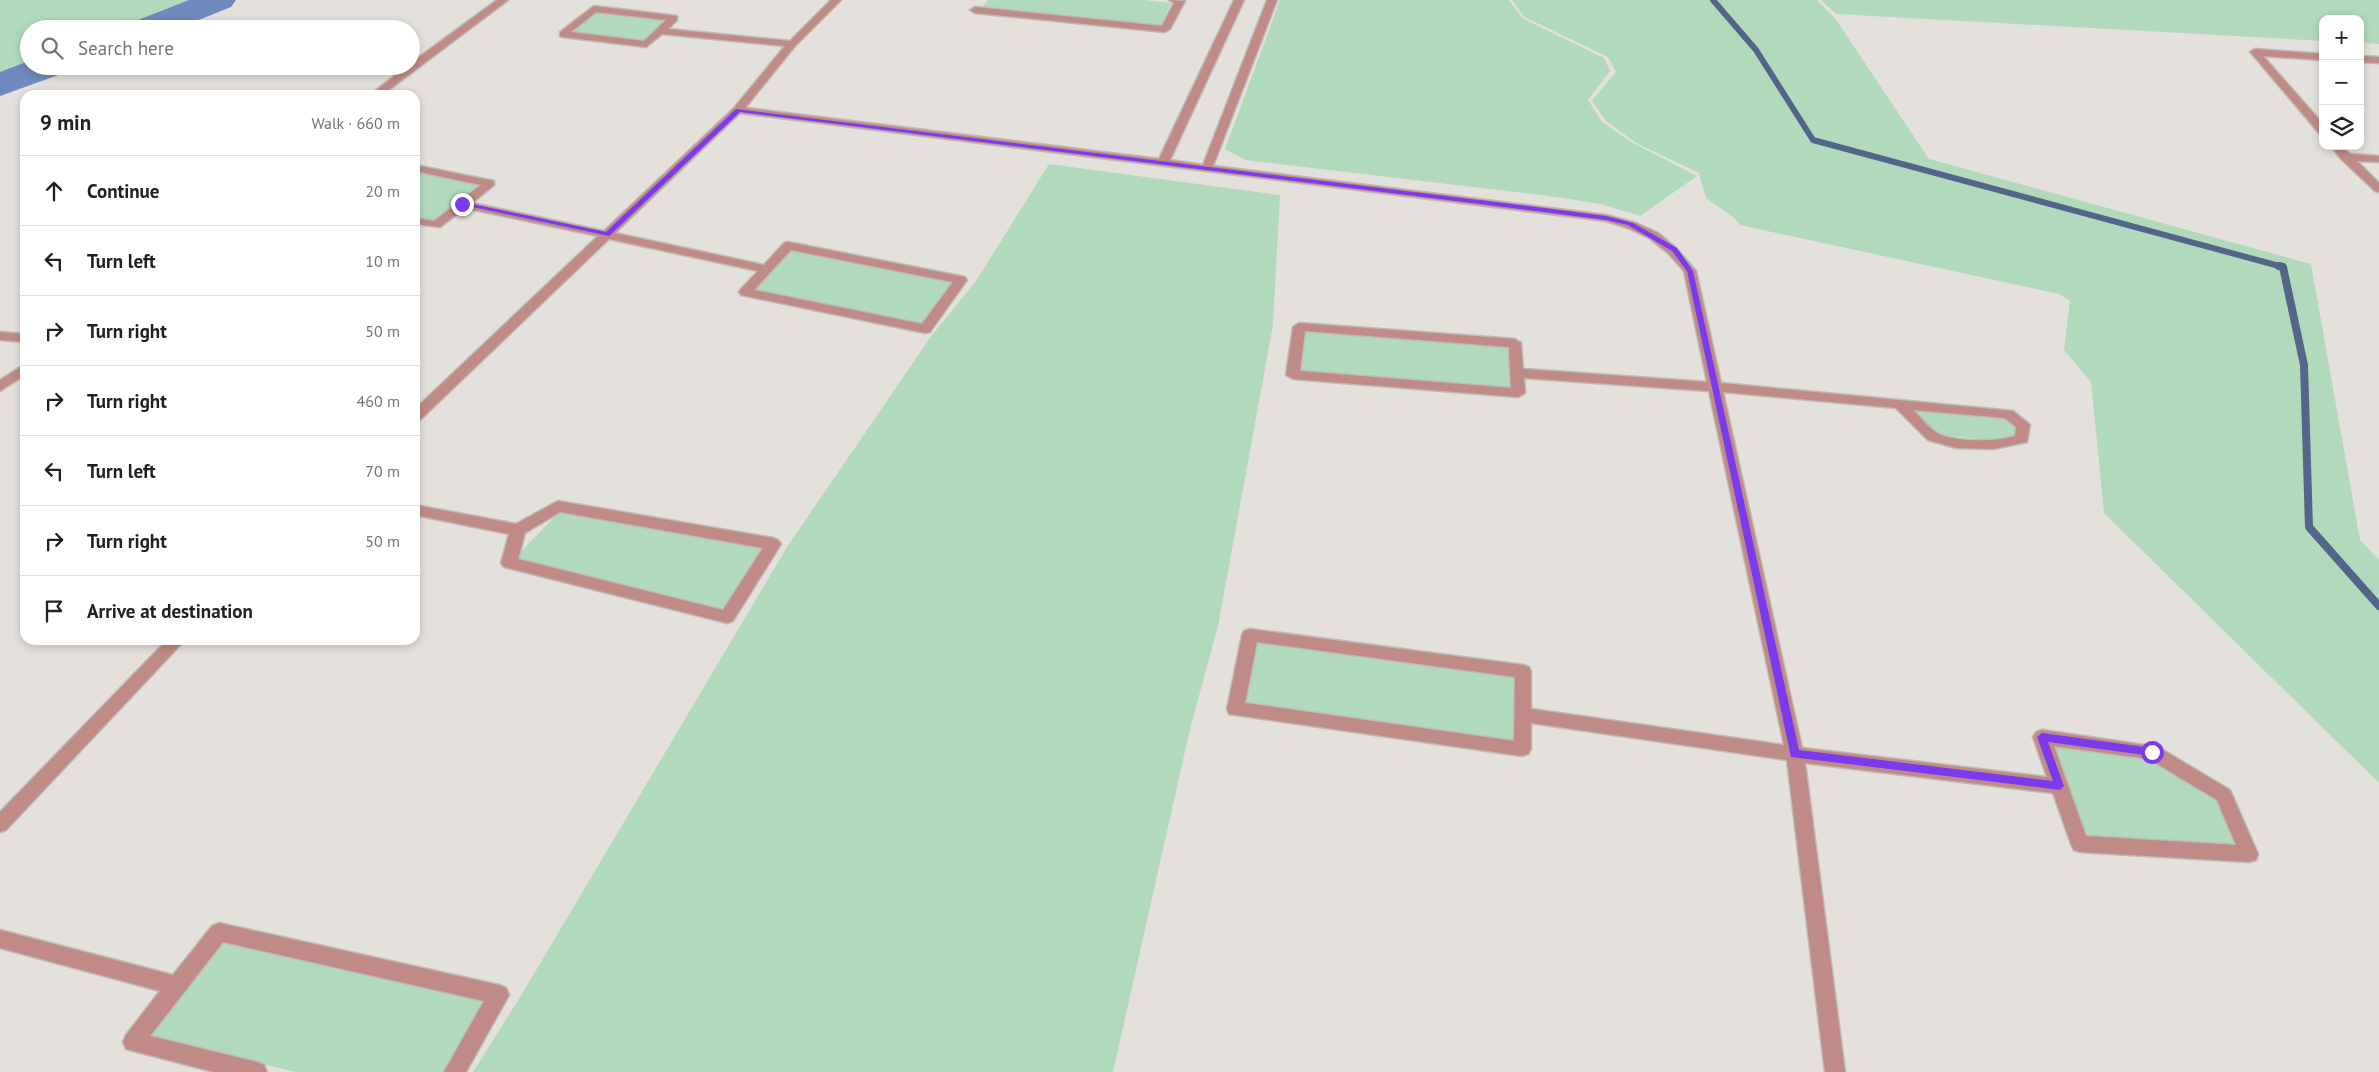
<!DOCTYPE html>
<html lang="en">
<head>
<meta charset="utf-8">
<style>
	:root { --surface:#fff; --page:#f2f2f2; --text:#202124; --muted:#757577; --line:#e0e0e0 }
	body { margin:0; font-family:"PT Sans",sans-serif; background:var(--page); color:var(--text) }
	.controls { position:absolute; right:15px; top:15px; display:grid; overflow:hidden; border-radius:10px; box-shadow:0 2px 8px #0003 }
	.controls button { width:45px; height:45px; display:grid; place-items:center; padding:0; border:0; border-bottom:1px solid var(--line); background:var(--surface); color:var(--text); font:25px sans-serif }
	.stop { position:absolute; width:15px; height:15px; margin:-11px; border:4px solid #7c3aed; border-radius:50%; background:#fff }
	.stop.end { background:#7c3aed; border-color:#fff; box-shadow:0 1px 5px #0008 }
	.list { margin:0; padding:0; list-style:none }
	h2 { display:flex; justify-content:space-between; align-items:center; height:65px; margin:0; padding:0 20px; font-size:21px }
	h2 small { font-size:16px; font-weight:400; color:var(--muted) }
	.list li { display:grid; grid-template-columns:32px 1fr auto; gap:15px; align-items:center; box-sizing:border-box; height:70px; padding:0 20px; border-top:1px solid var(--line) }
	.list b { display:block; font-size:19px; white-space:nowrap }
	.list em { font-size:16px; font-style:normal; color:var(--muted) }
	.icon { flex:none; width:28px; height:28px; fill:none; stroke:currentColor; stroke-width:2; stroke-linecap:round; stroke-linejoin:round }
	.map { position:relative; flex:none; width:2379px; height:1072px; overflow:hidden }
	.search { position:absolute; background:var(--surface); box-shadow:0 2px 8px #0003; left:20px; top:20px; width:400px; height:55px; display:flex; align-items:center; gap:12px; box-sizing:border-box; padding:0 18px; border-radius:28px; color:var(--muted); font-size:19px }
	.panel { position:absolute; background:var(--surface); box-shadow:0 2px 8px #0003; left:20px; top:90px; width:400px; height:555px; border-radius:15px }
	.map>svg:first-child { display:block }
	.green { fill:#b1dabc }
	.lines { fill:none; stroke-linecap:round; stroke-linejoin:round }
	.stream-far1 { stroke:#53668a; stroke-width:6 }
	.stream { stroke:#53668a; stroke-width:8 }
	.river { fill:#6e8abe; fill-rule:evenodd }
	.lane-casing { stroke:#bebbb7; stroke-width:3 }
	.street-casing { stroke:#bebbb7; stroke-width:3 }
	.lane { fill:#c08b86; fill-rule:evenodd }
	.street { fill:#c08b86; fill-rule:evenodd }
	.route { fill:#7c3aed }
</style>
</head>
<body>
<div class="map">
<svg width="2379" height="1072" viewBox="0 0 2379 1072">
	<rect width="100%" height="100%" fill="#e4e0dc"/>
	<!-- green -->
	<path class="green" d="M0,0h219l-74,29h-116v37h19l-48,19z
		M988,0h157l26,3 -10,23 -179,-18z
		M1280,0h229l13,18 82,40 6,13 -22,29 14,22 31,21 64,33 -57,40 -39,-12 -52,-8 -304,-36 -20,-11z
		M1512,0h305l18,18 94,141 382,105 49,276 19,20v223l-275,-270 -13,-131 -27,-32 6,-49 -11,-7 -319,-69 -7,-8 -27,-19 -7,-25 -63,-30 -30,-22 -14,-20 24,-29 -8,-15 -84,-40z
		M1821,0h558v44l-19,-1v-24h-37v22l-487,-27z
		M595,11l74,8 -24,22 -75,-8z
		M1049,164l231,31 -7,130 -55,301 -28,103 -77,343h-640l49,-78 265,-447 145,-212 44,-54z
		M415,171l68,13 -47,38 -21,-4z
		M790,250l164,32 -33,42 -167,-34z
		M1304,330l205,16 3,43 -215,-16z
		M1911,409l94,8 11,6v13l-17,5 -60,-6z
		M560,511l202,37 -38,63 -210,-52z
		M1256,640l259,37 1,66 -271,-39z
		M2054,745l98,16 64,37 21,46 -152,-7z
		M220,941l268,59 -41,72h-151l-151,-36z"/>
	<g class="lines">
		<!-- stream-far1 -->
		<path class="stream-far1" d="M1713,0l43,50 57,90 470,127"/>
		<!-- stream -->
		<path class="stream" d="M2279,266l4,1 21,98 5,162 70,79"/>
		<!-- river -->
		<path class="river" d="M189,0h47l-5,7 -55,22h-48l5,-7z
			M29,61v5h37l-5,8 -61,22v-24z"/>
		<defs>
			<path id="lane" d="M0,332l25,2v8l-25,-2z"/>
			<path id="street" d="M497,0h11l-126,95h-12l37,-29h4v-3z
				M831,0h10l-46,46 -50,62 414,51 75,-159h10l-74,160 33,5 64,-165h10l-64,166 393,49 30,8 22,10 18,15 20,23 25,112 292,28 17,14 -3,17 -34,7 -37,-1 -28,-8 -32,-32 -173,-16 79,356 245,29 -14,-40 3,-5 6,-2 116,17 72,43 28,64 -2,6 -7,2 -169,-10 -6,-2 -3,-6 -18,-51 -248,-30 40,309h-20l-38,-312 -256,-37v26l-3,5 -6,2 -293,-42 -2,-5 15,-74 2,-4 6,-2 273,36 6,2 2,5v37l253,36 -75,-354 -185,-13 1,15 -7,4 -225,-18 -7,-4 7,-48 6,-4 216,16 6,4 2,26 184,13 -23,-111 -16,-18 -19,-15 -21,-10 -22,-7 -866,-108 -125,120 149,32 20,-22 4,-1 177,35 2,3 -37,52 -5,1 -184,-38 -2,-3 2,-3 17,-18 -149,-32 -189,181 -5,2v-13l183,-173 -133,-28 -25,19 -25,-3v-6l19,3 47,-36 -66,-14v-6l79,16v4l-22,18 132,28 130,-123 51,-62 -123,-12 -16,13 -83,-10 -3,-1v-4l34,-26 83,10v4l-9,9 122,12zM596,12l70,8 -22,21 -73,-9zM791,250l162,32 -31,42 -168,-34zM1305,331l204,16 2,41 -211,-17zM1913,410l92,8 11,9 -1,9c-17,6 -60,6 -76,-2 -11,-6 -18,-16 -26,-24zM1257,642l258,35 -1,64 -269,-38zM2054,746l95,13 68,41 19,45 -150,-9z
				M1169,0l16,1 -15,28 -5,3 -190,-19 -5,-3 5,-3 187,19 12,-23z
				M2255,49l68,5v6l-60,-4 60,68v10l-4,-1 -67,-79 -2,-2z
				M2360,56l19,1v6l-19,-1z
				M2331,146h11l8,8 29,2v6l-22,-1 22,22v9l-4,-1 -34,-32z
				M25,364v11l-25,16v-11z
				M558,501l215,37 5,2 3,4 -48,77 -6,2 -223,-56 -3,-4 8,-29 -94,-19v-10l101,19zM560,512l203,36 -40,62 -205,-51 7,-26z
				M167,640h18l-179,190 -6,2v-20z
				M219,923l280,62 7,3 3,7 -43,77h-22l40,-71 -261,-59 -73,94 107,26 7,3 3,7h-53l-88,-23 -3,-7 3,-7 34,-44 -160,-43v-18l173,45 39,-49z"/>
		</defs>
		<!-- lane casing -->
		<use href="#lane" class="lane-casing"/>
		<!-- street casing -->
		<use href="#street" class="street-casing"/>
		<!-- lane -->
		<use href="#lane" class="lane"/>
		<!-- street -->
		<use href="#street" class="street"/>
	</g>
	<!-- route -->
	<path class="route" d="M736,109l792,97 78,10 27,7 44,25 16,23 106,479 254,31 -16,-44 5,-4 110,15 4,4 -4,4 -104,-14 16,44 -4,4 -269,-33 -104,-486 -15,-20 -44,-26 -22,-5 -78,-10 -788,-98 -131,124 -150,-32 3,-2 144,30z"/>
</svg>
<div class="controls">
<button>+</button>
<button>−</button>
<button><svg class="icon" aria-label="layers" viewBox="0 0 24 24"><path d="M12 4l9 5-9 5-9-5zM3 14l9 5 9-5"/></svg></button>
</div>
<div class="stop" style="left:2152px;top:752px"></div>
<div class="stop end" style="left:462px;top:204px"></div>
<div class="search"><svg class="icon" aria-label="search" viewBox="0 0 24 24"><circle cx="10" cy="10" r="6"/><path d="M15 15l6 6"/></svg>Search here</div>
<section class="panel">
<h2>9 min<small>Walk · 660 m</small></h2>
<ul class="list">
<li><svg class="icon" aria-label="ahead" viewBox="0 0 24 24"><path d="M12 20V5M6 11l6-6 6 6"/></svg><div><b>Continue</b></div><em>20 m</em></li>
<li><svg class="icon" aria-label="left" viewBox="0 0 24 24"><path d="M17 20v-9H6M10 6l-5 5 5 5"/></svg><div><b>Turn left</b></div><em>10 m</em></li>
<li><svg class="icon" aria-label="right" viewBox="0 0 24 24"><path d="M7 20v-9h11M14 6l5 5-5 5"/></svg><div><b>Turn right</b></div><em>50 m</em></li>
<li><svg class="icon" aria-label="right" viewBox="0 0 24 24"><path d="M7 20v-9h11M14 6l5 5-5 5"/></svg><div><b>Turn right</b></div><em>460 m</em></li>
<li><svg class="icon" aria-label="left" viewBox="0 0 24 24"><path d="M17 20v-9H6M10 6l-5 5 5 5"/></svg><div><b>Turn left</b></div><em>70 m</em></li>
<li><svg class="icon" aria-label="right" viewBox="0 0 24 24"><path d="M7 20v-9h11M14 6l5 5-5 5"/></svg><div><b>Turn right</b></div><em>50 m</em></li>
<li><svg class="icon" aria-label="arrive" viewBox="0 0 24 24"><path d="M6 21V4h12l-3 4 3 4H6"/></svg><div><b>Arrive at destination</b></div></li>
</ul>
</section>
</div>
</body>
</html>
